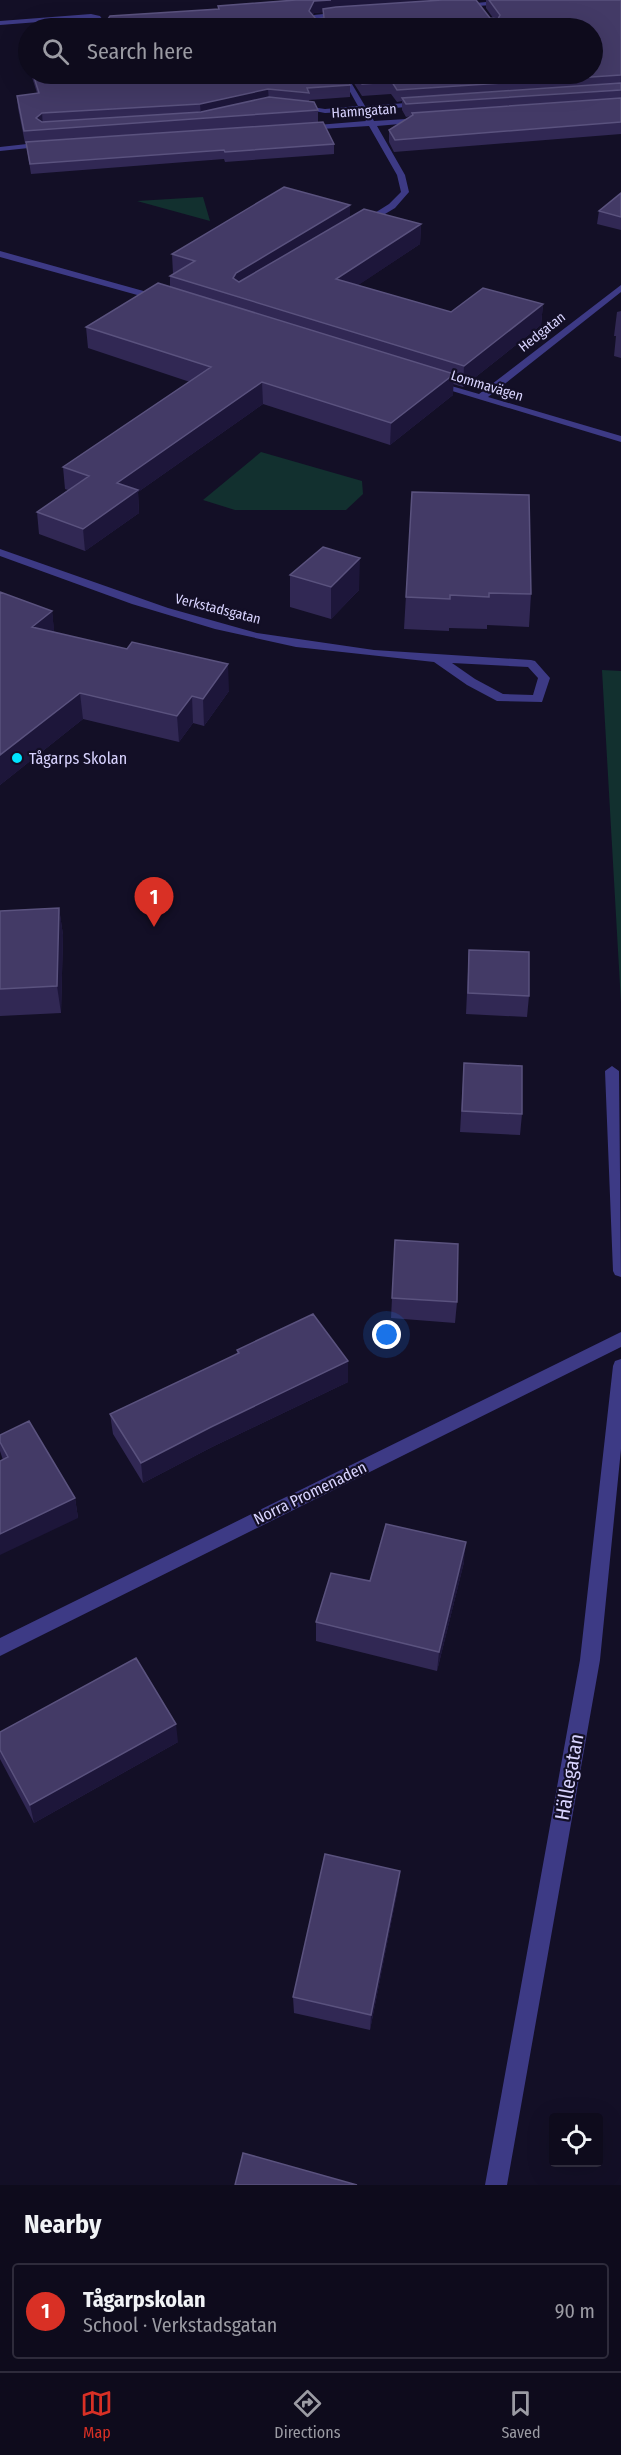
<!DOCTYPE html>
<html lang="en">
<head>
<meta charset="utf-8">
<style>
	:root { --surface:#0e0b1c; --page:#1c1929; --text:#f1f3f6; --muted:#9b9ba3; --line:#2e2b3b; --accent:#d93025 }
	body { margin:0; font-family:"Fira Sans Condensed",sans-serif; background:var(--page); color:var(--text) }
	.controls { position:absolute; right:18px; bottom:18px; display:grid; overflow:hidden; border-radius:6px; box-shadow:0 6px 24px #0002 }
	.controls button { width:54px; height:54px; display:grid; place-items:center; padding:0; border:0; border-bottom:2px solid var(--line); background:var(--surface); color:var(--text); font:30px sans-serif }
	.you { position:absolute; left:387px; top:1335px; width:21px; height:21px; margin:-15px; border:4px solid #fff; border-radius:50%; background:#1a73e8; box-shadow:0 0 0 9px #1a73e833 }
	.badge { display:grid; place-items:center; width:39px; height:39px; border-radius:50%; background:var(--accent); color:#fff; font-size:20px; font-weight:700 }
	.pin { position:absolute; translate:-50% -50px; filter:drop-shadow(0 2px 3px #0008) }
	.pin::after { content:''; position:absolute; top:32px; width:21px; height:18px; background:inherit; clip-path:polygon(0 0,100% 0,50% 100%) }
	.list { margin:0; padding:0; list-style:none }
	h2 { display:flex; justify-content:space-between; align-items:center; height:78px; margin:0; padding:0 24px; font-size:26px }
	h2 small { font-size:20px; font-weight:400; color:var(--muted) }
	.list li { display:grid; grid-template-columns:39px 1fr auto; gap:18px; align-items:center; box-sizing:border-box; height:96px; margin:0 12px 12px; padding:0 12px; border:2px solid var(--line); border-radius:6px }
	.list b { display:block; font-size:22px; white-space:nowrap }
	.list p { margin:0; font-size:20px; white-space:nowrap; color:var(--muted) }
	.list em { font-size:20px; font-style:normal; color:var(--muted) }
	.icon { flex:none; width:33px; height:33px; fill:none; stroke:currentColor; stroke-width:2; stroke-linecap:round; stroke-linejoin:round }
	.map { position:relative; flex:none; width:621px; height:2185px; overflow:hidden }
	.search { position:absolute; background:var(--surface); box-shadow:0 6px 24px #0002; left:18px; right:18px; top:18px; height:66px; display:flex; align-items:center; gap:15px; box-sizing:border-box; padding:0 21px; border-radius:33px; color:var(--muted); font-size:22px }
	.sheet { height:186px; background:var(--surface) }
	nav { display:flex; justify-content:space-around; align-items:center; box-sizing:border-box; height:84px; border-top:2px solid var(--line); background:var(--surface); font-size:16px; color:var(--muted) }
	nav a { display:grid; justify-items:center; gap:3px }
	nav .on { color:var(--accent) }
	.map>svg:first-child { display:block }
	.green { fill:#12302f }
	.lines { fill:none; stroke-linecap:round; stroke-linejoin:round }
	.minor { fill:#3d3a85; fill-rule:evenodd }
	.wall { fill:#312854; fill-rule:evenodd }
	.shaded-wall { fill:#1d163a }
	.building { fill:#433a66; stroke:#5a527e; stroke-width:1.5 }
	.poi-dot { fill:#00e5ff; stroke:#130f26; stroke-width:2 }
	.labels { text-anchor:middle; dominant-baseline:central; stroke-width:4.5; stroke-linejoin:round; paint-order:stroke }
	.far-street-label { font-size:14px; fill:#d9d4ff; stroke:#130f26 }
	.poi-label { font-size:16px; fill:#d9d4ff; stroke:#130f26; text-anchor:start }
	.street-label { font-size:16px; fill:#d9d4ff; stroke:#130f26 }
	.near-street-label { font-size:20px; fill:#d9d4ff; stroke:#130f26 }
</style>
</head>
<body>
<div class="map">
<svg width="621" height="2185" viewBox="0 0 621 2185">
	<rect width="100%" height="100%" fill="#130f26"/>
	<!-- green -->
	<path class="green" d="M203,197l7,24 -73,-20z
		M261,452l101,29 1,13 -17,16h-111l-32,-10z
		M602,670l19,1v332z"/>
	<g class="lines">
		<!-- minor -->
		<path class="minor" d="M506,0h39l-4,2 -81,5 -4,-2z
			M343,12l3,4 -26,3 2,9h-6l-5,-7 3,-6z
			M91,14l9,2 9,12h-7l-12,-10 -90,7v-4z
			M340,74h6l19,32 55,-4 4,2 -4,2 -52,4 6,11 48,-3 4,2 -4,2 -45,4 28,49 4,17 -14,16 -30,18 -3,-1v-4l27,-17 12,-12 -4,-17 -28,-49 -64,4 -4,-2 4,-2 61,-5 -6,-10 -35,2 -31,-6 4,-2 27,4 33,-3z
			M45,142h3v4l-48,5v-4z
			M0,251l165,46 2,2 -8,2 -159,-44z
			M621,285v7l-133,105 133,39v6l-192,-58 5,-3 45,13z
			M0,549l168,59 89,25 117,17 157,10 4,1 15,17 -8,24 -45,-1 -30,-16 -33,-23 -138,-15 -81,-18 -83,-25 -132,-48zM452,663l76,4 10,11 -5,17 -30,-1 -28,-15z
			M612,1066l7,5 2,206 -6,-2 -2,-4 -8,-200z
			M621,1332v15l-621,309v-18z
			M621,1359v90l-21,211 -93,525h-22l95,-525 33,-294 2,-5z"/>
	</g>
	<!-- wall -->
	<path class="wall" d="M290,0h190h-4l14,18h3l-7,-10v-8h135v134l-227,18 -5,-10v-12l22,-14 -5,1 -4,-7v-9l-5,1 -6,-8 -29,2 -14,-22h244v-46h-543l-1,-8 60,-1 110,-10v-3zM323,12v6l-7,1 -3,-4 1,-2z
		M31,74h80l239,11v12l-41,3v1l9,9v12l16,22v10l-109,8 -1,-3 -193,15 -5,-31h-1l-7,-35 -1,-12 20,-3z
		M621,193v37l-24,-6 2,-13z
		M350,217l71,7 -1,20 -62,41 93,27 92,-8 -2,21 -78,62 -10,-3v11l-63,50 -127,-41 -125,88 1,21 -54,38 -46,-17 -2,-22 31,-22 -3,-1 -2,-22 127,-85 -102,-34 -2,-21 84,-40v-11l3,-2 -1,-20z
		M621,311v47l-7,-2 2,-20h-2l3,-24z
		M412,492l119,102 -2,33 -42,-2v4l-38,-1v3l-45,-2z
		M290,575l69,15 -28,29 -41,-12z
		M0,592l52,19 2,21 175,59 -25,35 -11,-3 -14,19 -96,-23 -83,66z
		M59,908l4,27 -2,78 -61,3v-105z
		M469,950l60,46 -2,21 -61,-3z
		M464,1063l58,51 -2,21 -60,-3z
		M392,1298l65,4 -2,21 -64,-5z
		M237,1350l111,11v21l-136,65 -69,36 -30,-49 -3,-20 127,-60z
		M0,1435l75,63 3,20 -75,-58 -3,-9z
		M464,1562l-27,109 -121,-30v-19l54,-41z
		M0,1732l178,10 -144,81 -34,-64z
		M400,1871l-2,17 -28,142 -76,-17 -1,-16z"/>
	<!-- shaded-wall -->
	<path class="shaded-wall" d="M331,0h149l-166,13 -5,9v-11l5,-10z
		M268,89l1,12 -68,15 -1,-12z
		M42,113l1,13 -7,-8z
		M350,205v20l-113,69 -4,-16 3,-5z
		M421,224l-1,20 -84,56v-21z
		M543,304l-2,21 -78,62 1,-21z
		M454,374l-1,21 -63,50 1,-22z
		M262,382l1,22 -125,88 1,21 -54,38 -2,-22 34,-46z
		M360,558l-1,32 -28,29v-32z
		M52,611l3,27 -23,-11z
		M228,664l1,27 -25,35 -1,-27z
		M80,693l3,26 -83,66v-30z
		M192,696l1,27 -14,19 -2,-26z
		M59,908l4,27 -2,78 -4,-27z
		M348,1361v21l-136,65 -69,36 -2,-20 70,-36z
		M75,1498l3,20 -78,37v-21z
		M466,1542l-2,20 -27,109 2,-19z
		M176,1724l2,18 -144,81 -4,-18z
		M400,1871l-2,17 -28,142 1,-15z"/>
	<!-- building -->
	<path class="building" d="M296,0h35l-17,1 -5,10 7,8 8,-1 -1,-9 13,-2 106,-7h34l14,18 8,1 2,-4 -11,-15h132v75l-224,15 -5,-8 -30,2 -6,-10h236v-46h-542l-2,-8 60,-1 2,-3 109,-7 -1,-3z
		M33,74h311l6,11 -43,3 2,5 -41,-4 -68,15 -158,9 -6,5 6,4 159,-10 68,-15 45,5 4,8 -294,21 -7,-35 22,-3z
		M621,83v7l-215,14 -4,-6z
		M621,98v24l-226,18 -6,-10 24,-15 -1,-2z
		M323,122l11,22 -109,8 -1,-2 -194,14 -4,-22z
		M284,187l66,18 -114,68 -3,5 6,4 125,-73 57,15 -85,55 115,33 32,-24 60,16 -79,62 -294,-90 25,-15 -23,-7z
		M621,193v24l-22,-6z
		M158,283l296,91 -63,49 -129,-41 -145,101 21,7 -55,39 -46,-17 52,-36 -26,-9 148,-100 -125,-40z
		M412,492l117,3 2,99 -42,-1v4l-39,-2v4l-44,-2z
		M323,547l37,11 -29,29 -41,-12z
		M0,592l52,19 -20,16 95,22 5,-7 96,22 -25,35 -11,-3 -15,20 -97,-23 -80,62z
		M59,908l-2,78 -57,3v-78z
		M469,950l60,2v44l-61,-3z
		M464,1063l58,3v48l-60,-3z
		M395,1240l63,4 -1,58 -65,-4z
		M313,1314l35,47 -137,66 -70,36 -31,-49 129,-61 -2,-3z
		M29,1421l46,77 -75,36v-73l8,-4 -8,-15v-7z
		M386,1524l80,18 -27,110 -123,-30 15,-49 39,8z
		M136,1658l40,66 -146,81 -30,-55v-18z
		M325,1854l75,17 -29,144 -78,-18z
		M243,2153l114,32h-122z"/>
	<!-- markers -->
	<circle class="poi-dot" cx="17" cy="758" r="6"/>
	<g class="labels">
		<!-- far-street labels -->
		<g class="far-street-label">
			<text transform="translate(364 111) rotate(-4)">Hamngatan</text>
			<text transform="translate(542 332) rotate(-38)">Hedgatan</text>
			<text transform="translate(487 386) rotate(17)">Lommavägen</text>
			<text transform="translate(218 609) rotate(14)">Verkstadsgatan</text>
		</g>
		<!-- poi labels -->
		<g class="poi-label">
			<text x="29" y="758">Tågarps Skolan</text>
		</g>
		<!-- street labels -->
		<g class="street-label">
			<text transform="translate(310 1493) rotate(-26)">Norra Promenaden</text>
		</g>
		<!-- near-street labels -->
		<g class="near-street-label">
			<text transform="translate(569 1777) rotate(-80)">Hällegatan</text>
		</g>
	</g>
</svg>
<div class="controls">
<button><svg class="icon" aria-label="locate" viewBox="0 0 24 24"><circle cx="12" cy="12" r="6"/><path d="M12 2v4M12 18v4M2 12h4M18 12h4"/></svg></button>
</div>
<div class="you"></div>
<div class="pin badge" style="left:154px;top:927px">1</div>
<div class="search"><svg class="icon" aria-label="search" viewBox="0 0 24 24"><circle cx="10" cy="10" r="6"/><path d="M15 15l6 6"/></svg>Search here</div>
</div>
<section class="sheet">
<h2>Nearby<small></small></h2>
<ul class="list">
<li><span class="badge">1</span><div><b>Tågarpskolan</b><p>School · Verkstadsgatan</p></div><em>90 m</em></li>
</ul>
</section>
<nav>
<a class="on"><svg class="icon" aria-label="map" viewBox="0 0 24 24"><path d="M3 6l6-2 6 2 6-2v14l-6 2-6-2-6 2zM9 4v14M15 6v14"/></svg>Map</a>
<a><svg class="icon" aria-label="directions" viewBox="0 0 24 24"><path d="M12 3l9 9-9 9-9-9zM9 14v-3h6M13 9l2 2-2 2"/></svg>Directions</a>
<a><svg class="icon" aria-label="saved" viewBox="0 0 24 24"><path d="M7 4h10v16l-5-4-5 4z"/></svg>Saved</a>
</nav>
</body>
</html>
